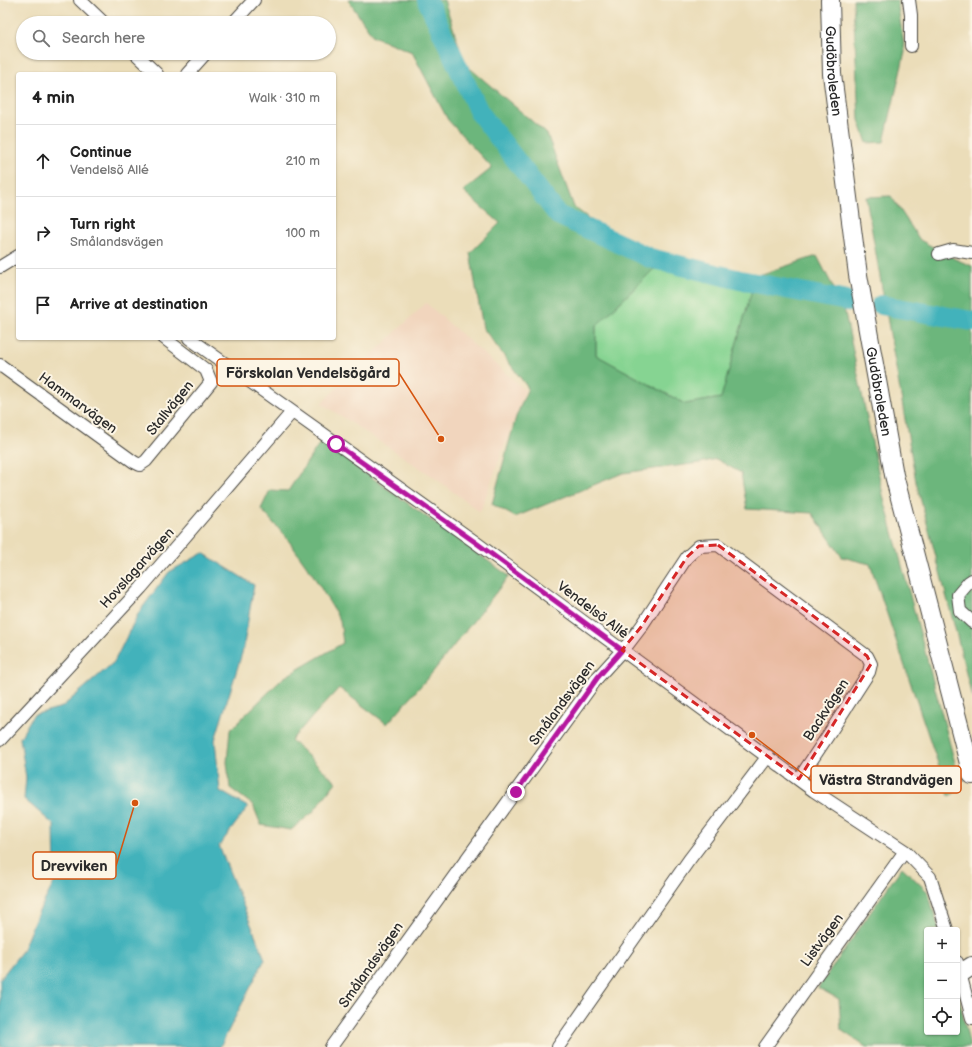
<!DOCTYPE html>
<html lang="en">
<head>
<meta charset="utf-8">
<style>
	:root { --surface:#fff; --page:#f6f6f6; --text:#222; --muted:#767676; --line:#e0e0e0 }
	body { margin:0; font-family:"Balsamiq Sans",sans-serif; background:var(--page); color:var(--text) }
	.controls { position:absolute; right:12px; bottom:12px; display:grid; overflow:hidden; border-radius:4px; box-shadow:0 1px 3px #0004 }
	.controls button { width:36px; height:36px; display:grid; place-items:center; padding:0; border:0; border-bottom:1px solid var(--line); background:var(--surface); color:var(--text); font:20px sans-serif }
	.stop { position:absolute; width:12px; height:12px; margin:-9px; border:3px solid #b5179e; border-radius:50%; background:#fff }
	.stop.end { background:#b5179e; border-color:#fff; box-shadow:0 1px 4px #0008 }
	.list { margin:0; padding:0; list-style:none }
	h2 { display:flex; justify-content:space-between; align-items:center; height:52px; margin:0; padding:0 16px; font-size:17px }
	h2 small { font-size:13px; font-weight:400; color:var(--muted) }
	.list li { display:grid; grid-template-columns:26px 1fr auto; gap:12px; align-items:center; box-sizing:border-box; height:72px; padding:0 16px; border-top:1px solid var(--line) }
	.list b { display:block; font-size:15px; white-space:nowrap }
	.list p { margin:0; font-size:13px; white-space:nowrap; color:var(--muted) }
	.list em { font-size:13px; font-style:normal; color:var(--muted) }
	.icon { flex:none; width:22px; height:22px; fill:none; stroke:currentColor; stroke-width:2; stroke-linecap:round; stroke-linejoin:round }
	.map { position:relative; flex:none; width:972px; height:1047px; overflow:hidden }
	.search { position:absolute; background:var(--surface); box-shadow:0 1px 3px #0004; left:16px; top:16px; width:320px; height:44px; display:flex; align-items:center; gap:10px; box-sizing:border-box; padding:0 14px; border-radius:22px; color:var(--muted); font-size:15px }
	.panel { position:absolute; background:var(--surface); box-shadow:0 1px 3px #0004; left:16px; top:72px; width:320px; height:268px; border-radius:4px }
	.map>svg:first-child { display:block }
	.built { fill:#f1d5bd }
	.green { fill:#86d492; stroke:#58805e }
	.forest { fill:#6cb67c; stroke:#4c7054 }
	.water { fill:#42b2bb; stroke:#366e73 }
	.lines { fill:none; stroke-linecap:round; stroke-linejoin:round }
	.river { stroke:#42b2bb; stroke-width:20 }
	.minor-casing { stroke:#484640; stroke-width:14 }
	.secondary-casing { stroke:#484640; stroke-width:20 }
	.minor { stroke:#fff; stroke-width:12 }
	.secondary { stroke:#fff; stroke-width:18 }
	.route { stroke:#b5179e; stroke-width:5 }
	.marked { fill:#d62828; fill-opacity:0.2; stroke:#d62828; stroke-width:3; stroke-dasharray:8 5; stroke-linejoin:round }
	.labels { text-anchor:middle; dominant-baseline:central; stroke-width:4; stroke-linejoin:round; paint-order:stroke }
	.street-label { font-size:14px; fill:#2b2b2b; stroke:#fcf5e5 }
	.leader { fill:none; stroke:#d5540f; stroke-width:1.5 }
	.callout-dot { fill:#d5540f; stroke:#fcf5e5; stroke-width:1.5 }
	.callout { fill:#fcf5e5; stroke:#d5540f; stroke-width:1.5 }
	.callout-label { font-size:15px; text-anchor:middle; font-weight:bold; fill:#2b2b2b }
</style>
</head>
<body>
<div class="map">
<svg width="972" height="1047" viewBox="0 0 972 1047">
	<rect width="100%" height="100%" fill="#fcf5e5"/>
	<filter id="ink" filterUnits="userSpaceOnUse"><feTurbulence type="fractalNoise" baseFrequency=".025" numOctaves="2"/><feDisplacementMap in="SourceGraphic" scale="8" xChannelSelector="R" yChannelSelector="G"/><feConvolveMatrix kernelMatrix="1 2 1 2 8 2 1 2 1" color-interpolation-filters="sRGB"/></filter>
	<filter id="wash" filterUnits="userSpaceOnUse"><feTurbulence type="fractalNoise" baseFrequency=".012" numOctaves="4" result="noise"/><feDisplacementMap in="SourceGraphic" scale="16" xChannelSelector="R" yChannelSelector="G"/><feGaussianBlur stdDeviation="0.9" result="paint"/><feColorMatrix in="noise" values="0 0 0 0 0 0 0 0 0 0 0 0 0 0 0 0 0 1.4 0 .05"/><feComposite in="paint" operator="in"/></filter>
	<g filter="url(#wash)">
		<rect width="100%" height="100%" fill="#ebddb9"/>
		<!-- built -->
		<path class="built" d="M426,303l99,87 -45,122 -48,-36 -111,-73z"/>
		<!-- green -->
		<path class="green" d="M654,269l102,7 -35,122 -36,6 -89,-49v-29z"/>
		<!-- forest -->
		<path class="forest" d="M348,0h96l21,64 82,70 27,73 80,62 -58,57v29l89,49 36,-6 35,-122 61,-20 27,52 39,187 79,294 -13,7 -79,-232 -28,-7 -30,-44 -65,-4 -6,-36 -25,-14 -16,4 -77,10 -108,44 -23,-13 24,-87 12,-29 -45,-60 -13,-75 30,-30 -37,-32 29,-23 -44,-48 -36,-68 -39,-16z
			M853,0h44l8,52 -21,90 -17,1 -8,-23z
			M891,196l29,44 35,19 17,7v432l-15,-62 -41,-154 -50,-285z
			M321,441l188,135 -77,97 -45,51 -48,-36 -48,52 45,42 -23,30 -22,18 -30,-5 -8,-20 -23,-17 -3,-26 3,-32 53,-52 60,-35 -3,-23 -27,-45 -27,-38 -25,-28 9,-19 18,1z
			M902,867l26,25 11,38h-12v102h30v-43l13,58h-104l-25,-17 -2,-31 -21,-11z"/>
		<!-- water -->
		<path class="water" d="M203,553l51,32 -11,65 -28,90 5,51 28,16 -29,39 46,113 -45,88h-220v-68l22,-28 15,-36 18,-34 -1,-56 -30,-26 2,-21 -6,-40 13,-23 29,-8 52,-45 25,-50 30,-40z"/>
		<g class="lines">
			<!-- river -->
			<path class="river" d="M427,0l52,112 79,103 92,43 90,22 112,22
				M881,305l91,16"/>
		</g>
	</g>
	<g filter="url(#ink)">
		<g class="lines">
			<defs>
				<path id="minor" d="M80,0l24,23
					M909,0l2,15v31
					M233,23l21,-23
					M135,53l22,21
					M187,74l19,-21
					M939,254l14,-4 19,3
					M0,267l18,-11
					M189,338l286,204 339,249 91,60 25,26 17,53
					M0,365l134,97 6,3 6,-4 65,-79 -5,-12 -42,-32
					M972,580l-3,2 -11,13 2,16 12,11
					M0,740l141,-152 151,-176
					M957,962l15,56
					M331,1047l267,-370 30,-33 13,-17 46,-70 12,-11 19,-1 149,111 4,8 -2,8 -38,59 -32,48
					M558,1047l131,-187 79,-104
					M765,1047l140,-196"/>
				<g id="secondary">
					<path id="s1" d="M830,0l2,74 26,201 36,200 78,300"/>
					<path d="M961,973l11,-7"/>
				</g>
			</defs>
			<!-- minor casing -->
			<use href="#minor" class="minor-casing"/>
			<!-- secondary casing -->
			<use href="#secondary" class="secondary-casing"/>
			<!-- minor -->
			<use href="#minor" class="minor"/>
			<!-- secondary -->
			<use href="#secondary" class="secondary"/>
		</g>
	</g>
	<g class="lines" filter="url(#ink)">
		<!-- route -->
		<path class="route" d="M336,444l139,98 147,108 -24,27 -82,115"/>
	</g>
	<!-- marked area -->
	<path class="marked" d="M718,545l149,111 4,8 -72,115 -177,-129 19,-23 46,-70 12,-11z"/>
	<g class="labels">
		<!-- street labels -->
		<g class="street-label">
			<text stroke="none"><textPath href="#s1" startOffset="71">Gudöbroleden</textPath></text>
			<text stroke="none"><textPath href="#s1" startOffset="395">Gudöbroleden</textPath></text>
			<text transform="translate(78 403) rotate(36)">Hammarvägen</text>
			<text transform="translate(170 408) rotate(-51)">Stallvägen</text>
			<text transform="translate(137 568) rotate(-48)">Hovslagarvägen</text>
			<text transform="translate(593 610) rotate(37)">Vendelsö Allé</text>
			<text transform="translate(562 703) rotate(-54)">Smålandsvägen</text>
			<text transform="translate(826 710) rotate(-57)">Backvägen</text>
			<text transform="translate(822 940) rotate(-54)">Listvägen</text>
			<text transform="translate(371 965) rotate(-55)">Smålandsvägen</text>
		</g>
	</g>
	<!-- callouts -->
	<path class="leader" d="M441 439L399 373M752 735L811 780M135 803L116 866"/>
	<g class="callout-dot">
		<circle cx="441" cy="439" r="4"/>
		<circle cx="752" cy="735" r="4"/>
		<circle cx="135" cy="803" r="4"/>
	</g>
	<g class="callout">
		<rect x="217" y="359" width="182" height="27" rx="4"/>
		<rect x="811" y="766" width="150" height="27" rx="4"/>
		<rect x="33" y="852" width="83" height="27" rx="4"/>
	</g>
	<g class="callout-label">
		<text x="308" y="378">Förskolan Vendelsögård</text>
		<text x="886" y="785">Västra Strandvägen</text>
		<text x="74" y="871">Drevviken</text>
	</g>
</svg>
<div class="controls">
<button>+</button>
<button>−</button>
<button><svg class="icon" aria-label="locate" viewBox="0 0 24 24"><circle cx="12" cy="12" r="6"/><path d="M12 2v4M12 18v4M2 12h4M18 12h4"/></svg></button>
</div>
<div class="stop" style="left:336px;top:444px"></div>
<div class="stop end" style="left:516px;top:792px"></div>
<div class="search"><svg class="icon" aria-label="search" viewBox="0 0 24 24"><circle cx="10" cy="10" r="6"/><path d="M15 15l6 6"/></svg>Search here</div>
<section class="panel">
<h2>4 min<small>Walk · 310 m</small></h2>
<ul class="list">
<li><svg class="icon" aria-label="ahead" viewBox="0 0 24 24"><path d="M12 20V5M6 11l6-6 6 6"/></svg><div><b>Continue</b><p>Vendelsö Allé</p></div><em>210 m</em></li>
<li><svg class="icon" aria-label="right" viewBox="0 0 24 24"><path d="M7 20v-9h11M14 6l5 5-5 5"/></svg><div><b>Turn right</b><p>Smålandsvägen</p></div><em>100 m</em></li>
<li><svg class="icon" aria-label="arrive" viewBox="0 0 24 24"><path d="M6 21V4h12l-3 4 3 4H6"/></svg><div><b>Arrive at destination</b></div></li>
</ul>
</section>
</div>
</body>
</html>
